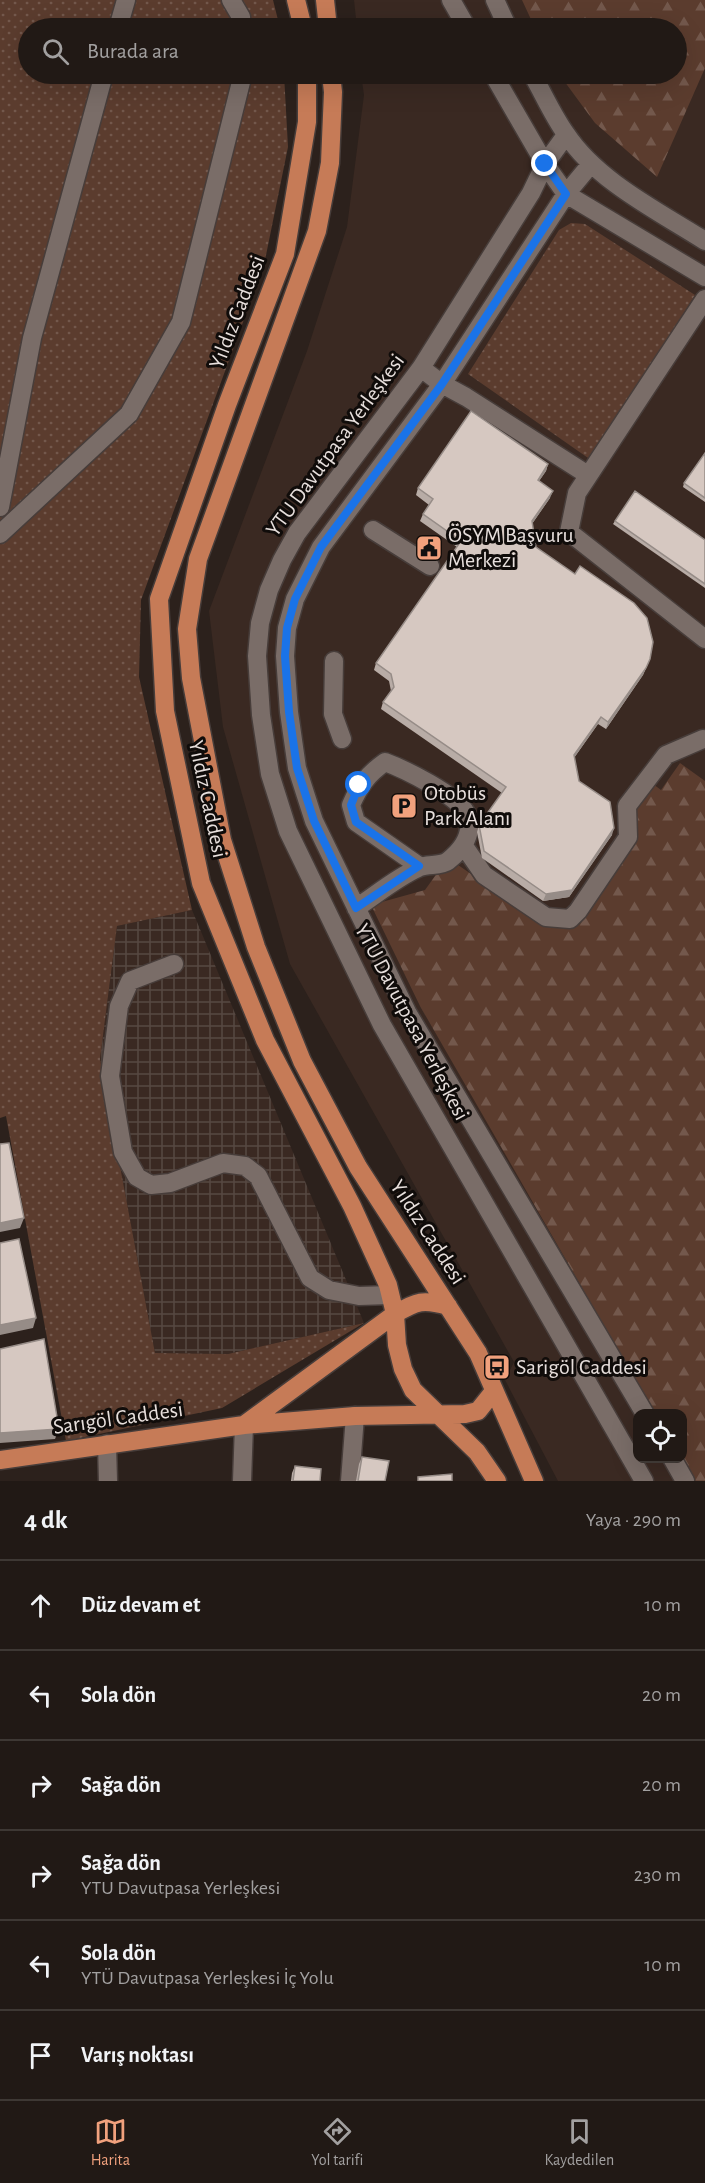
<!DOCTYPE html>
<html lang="tr">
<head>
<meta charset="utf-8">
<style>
	:root { --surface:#211915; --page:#2d2622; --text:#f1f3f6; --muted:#a2a0a0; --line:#3e3834; --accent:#f1a17d }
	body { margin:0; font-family:"Alegreya Sans",sans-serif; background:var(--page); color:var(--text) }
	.controls { position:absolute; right:18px; bottom:18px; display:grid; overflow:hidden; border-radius:12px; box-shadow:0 6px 24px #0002 }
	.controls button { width:54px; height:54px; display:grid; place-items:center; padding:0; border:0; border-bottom:2px solid var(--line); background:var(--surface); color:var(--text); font:30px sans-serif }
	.stop { position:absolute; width:18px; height:18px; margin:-14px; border:4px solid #1a73e8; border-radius:50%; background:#fff }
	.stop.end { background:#1a73e8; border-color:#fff; box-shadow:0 2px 6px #0008 }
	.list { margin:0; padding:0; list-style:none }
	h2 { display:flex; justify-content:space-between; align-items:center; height:78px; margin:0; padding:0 24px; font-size:26px }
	h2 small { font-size:20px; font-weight:400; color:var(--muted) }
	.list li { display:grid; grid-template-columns:39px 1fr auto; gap:18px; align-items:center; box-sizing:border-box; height:90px; padding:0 24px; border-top:2px solid var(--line) }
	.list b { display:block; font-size:22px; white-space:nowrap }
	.list p { margin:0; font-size:20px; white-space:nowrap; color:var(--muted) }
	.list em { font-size:20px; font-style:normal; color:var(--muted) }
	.icon { flex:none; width:33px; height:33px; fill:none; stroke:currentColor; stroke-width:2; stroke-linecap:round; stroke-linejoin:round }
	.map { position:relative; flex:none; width:705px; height:1481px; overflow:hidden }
	.search { position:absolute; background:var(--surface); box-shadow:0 6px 24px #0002; left:18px; right:18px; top:18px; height:66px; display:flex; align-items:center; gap:15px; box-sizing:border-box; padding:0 21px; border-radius:33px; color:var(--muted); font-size:22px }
	.sheet { height:618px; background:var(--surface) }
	nav { display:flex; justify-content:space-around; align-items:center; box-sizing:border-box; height:84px; border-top:2px solid var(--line); background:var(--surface); font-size:16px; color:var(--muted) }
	nav a { display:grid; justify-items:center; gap:3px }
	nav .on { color:var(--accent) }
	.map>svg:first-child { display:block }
	.built { fill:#3a2922; fill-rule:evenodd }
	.industrial { fill:url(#industrial-grid) }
	.grass { fill:url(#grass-dots) }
	.forest { fill:url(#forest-firs) }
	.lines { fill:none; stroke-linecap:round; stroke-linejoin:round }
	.minor-casing { stroke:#473d3a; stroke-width:21 }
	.major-casing { stroke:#473d3a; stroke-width:21 }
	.minor { stroke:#7a6d68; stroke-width:18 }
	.major { stroke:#c67b57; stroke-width:18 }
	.wall { fill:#b8aca6 }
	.shaded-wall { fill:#968c87 }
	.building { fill:#d6c8c1; stroke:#968c87; stroke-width:1.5 }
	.route { stroke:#1a73e8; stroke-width:8 }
	.labels { text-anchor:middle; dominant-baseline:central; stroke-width:6; stroke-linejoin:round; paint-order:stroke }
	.street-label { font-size:22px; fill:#e7dfdc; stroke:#100c0a }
	.poi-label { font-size:22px; fill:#e7dfdc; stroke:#100c0a; text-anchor:start }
</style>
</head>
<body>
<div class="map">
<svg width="705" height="1481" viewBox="0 0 705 1481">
	<defs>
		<pattern id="industrial-grid" width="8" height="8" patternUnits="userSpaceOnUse" patternTransform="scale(1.5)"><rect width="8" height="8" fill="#3a2922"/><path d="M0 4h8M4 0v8" fill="none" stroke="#564842"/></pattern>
		<pattern id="grass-dots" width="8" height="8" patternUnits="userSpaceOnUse" patternTransform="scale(1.5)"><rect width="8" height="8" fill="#5b3c2e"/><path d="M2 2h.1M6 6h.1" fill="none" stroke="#73584c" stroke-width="1.8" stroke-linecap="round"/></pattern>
		<pattern id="forest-firs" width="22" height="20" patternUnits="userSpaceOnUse" patternTransform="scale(1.5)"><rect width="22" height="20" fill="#5b3c2e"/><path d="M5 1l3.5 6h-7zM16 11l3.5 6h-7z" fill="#73584c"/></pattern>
	</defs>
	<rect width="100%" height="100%" fill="#2c211c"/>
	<!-- built -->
	<path class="built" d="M354,0h351v1481h-147l-53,-101 9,-18 -224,-398 -67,-237 -14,-116 98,-260 40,-124 17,-132 -3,-21h315v-46h-319zM638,1414h44v44h-44z"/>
	<!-- industrial -->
	<path class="industrial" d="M192,910l172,413 -136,31 -73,-1 -55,-294 17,-133z"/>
	<!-- grass -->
	<path class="grass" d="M0,0h273l7,28h-252v46h256l4,73 -24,118 -123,335 -2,77 53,233 -75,16 -17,133 55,294 73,1 136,-31 -142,85 -156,33 -60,-325 -6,2z
		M571,223l14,1 110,71 -104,165 -123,-86 91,-144z"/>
	<!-- forest -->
	<path class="forest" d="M522,0h183v68l-48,109 -62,-54 -36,-49h117v-46h-141z
		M680,763l25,18v700h-13l-10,-23v-44l-28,-1 -234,-407 -49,-101 54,-15 23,-32 91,63 41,-7 52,-74 1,-35 16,-24 12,9z"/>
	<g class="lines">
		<defs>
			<path id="minor" d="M231,0l10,17 1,11
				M451,0l16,28
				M495,0l13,28
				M118,28l8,-28
				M493,74l52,90 21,30 139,83
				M532,74c11,19 21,42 34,60 31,47 92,77 139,107
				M566,135l-21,29 -14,29 -110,175 -124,165 -15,27 -13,30 -9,33 -3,33 4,59 9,59 18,57 94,194 262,456
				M591,164l-25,30 -124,190 -121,163 -26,52 -8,29 -2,28 4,56 8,56 17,53 93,191 238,402
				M705,299l-128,194 -8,39 136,107
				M421,368l21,16 24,13 122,78
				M0,507l32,-169 72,-264
				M373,530l57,36
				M0,534l129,-120 52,-92 62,-248
				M334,661l-1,53 9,25
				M464,846l20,29 62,42 24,2 8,-8 50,-74 -1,-31 39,-51 37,-16
				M356,908c20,-13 40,-30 62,-40 9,-5 22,-1 30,-7 15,-12 27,-29 18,-48 -9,-18 -62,-44 -81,-51 -17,12 -26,24 -34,43l5,17 63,44
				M174,964l-44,17 -11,25 -9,70 13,76 14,25 14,8 19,-2 53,-20 22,3 13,10 52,102 19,12 30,6 31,-1
				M107,1444l1,37
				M672,1458l13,23
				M242,1481l2,-56
				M350,1481l5,-65"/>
			<path id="major" d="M296,0l7,28
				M325,0l3,28
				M307,74v48l-22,132 -58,151 -68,194 6,112 36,172 64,157 87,166 36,79 7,29 2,31 6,24 10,21 64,62 20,29
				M331,74l2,18 -3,71 -13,68 -119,328 -11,70 4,49 31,162 34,107 46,114 56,106 120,186 56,128
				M448,1306c-25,-7 -31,-5 -53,8l-151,111 111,-9 110,-2 13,-3 16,-20
				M0,1460l244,-35"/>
		</defs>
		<!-- minor casing -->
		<use href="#minor" class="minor-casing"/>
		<!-- major casing -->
		<use href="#major" class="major-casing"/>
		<!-- minor -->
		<use href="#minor" class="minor"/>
		<!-- major -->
		<use href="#major" class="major"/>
	</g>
	<!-- wall -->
	<path class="wall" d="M705,453v49l-22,-15 1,-4z
		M548,464l-2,7 -7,10 11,17 -18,26 4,23 111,119 -4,9 -37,54 -8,-5 -24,34 5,23 33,54 -43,62 -26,4 -61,-43 -5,-26 2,-7 23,-32 -121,-84 2,-7 8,-11 -2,-10 -15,-11 2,-7 81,-116 -37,-26 3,-7 6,-9 -13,-10 2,-7z
		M615,521l90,19v48l-92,-64z
		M362,1457l23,24h-29l3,-17z
		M295,1466l25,15h-29l1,-8z"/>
	<!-- shaded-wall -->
	<path class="shaded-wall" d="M548,464l-2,7 -11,16 3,-7z
		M553,491l-3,7 -21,30 3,-7z
		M650,659l-7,16 -37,54 2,-7z
		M601,717l-3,7 -27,38 3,-7z
		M614,828l-2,7 -43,62 -26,4 3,-7z
		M24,1218l-4,10 -20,4v-9z
		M36,1318l-3,10 -33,7v-10z
		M59,1429l-4,10 -55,4v-10z"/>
	<!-- building -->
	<path class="building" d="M471,411l77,53 -10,16 15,11 -21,30 4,26 39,27 5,-8 54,37 13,15 6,24 -3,17 -4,9 -38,54 -7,-5 -27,38 5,26 31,21 4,26 -42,62 -26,4 -62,-43 -5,-26 27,-38 -123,-85 11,-15 -3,-13 -15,-11 85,-122 -38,-27 10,-15 -15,-11z
		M705,453v45l-21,-15z
		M635,491l70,49v44l-90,-63z
		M9,1143l15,75 -24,5v-79z
		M19,1239l17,79 -36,7v-82z
		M44,1339l15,90 -59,4v-84z
		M362,1457l27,4 -4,20h-27z
		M295,1466l26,3 -1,12h-27z
		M452,1474v7h-34v-4z"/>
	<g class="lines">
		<!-- route -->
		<path class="route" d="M359,785l-8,20 5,17 63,44 -63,42 -42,-87 -17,-53 -8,-56 -4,-56 2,-28 8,-29 26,-52 121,-163 124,-190 -21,-30"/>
	</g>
	<!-- icons -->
	<defs>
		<symbol id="civic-square" viewBox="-11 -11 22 22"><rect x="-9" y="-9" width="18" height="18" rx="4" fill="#f1a17d" stroke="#100c0a"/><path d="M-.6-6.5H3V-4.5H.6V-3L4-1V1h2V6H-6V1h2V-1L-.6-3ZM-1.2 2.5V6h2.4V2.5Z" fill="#111"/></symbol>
		<symbol id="parking-square" viewBox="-11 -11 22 22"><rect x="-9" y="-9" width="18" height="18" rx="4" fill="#f1a17d" stroke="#100c0a"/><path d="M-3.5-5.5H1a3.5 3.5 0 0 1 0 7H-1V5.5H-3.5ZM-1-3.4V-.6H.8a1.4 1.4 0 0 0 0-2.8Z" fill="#111"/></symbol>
		<symbol id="bus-square" viewBox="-11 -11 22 22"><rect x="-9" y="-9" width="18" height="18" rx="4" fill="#f1a17d" stroke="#100c0a"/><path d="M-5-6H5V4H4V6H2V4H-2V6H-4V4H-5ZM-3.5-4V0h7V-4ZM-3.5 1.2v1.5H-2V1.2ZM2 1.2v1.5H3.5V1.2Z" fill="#111"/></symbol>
	</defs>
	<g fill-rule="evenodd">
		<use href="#civic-square" x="414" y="533" width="30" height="30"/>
		<use href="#parking-square" x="389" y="791" width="30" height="30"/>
		<use href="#bus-square" x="482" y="1352" width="30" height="30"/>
	</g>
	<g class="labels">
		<!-- street labels -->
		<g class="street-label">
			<text transform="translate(237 312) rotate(-69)">Yıldız Caddesi</text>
			<text transform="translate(335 445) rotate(-54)">YTU Davutpasa Yerleşkesi</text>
			<text transform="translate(208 799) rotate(78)">Yıldız Caddesi</text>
			<text transform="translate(412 1022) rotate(62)">YTU Davutpasa Yerleşkesi</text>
			<text transform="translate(428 1232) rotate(57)">Yıldız Caddesi</text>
			<text transform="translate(118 1418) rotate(-8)">Sarıgöl Caddesi</text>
		</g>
		<!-- poi labels -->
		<g class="poi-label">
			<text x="448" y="535">ÖSYM Başvuru<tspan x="448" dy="25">Merkezi</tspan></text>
			<text x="424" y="793">Otobüs<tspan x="424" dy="25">Park Alanı</tspan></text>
			<text x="516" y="1367">Sarigöl Caddesi</text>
		</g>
	</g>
</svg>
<div class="controls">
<button><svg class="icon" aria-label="locate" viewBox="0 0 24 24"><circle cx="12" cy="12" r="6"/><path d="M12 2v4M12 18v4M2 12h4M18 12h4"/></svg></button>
</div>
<div class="stop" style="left:359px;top:785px"></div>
<div class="stop end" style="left:545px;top:164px"></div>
<div class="search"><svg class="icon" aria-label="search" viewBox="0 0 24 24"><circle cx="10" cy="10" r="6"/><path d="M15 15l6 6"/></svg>Burada ara</div>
</div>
<section class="sheet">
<h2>4 dk<small>Yaya · 290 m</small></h2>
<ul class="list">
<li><svg class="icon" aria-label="ahead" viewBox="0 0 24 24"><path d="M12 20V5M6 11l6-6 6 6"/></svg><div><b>Düz devam et</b></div><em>10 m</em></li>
<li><svg class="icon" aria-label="left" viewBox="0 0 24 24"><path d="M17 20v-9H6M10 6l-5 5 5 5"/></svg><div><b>Sola dön</b></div><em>20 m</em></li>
<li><svg class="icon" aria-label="right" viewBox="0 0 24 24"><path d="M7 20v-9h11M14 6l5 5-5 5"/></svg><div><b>Sağa dön</b></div><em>20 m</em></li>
<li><svg class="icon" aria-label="right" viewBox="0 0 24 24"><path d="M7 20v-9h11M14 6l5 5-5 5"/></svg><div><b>Sağa dön</b><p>YTU Davutpasa Yerleşkesi</p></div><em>230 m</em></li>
<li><svg class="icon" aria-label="left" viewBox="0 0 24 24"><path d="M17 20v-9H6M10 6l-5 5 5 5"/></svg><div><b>Sola dön</b><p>YTÜ Davutpasa Yerleşkesi İç Yolu</p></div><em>10 m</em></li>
<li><svg class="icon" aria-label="arrive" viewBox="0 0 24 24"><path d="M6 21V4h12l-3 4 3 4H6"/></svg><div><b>Varış noktası</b></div></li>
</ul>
</section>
<nav>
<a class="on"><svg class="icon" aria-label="map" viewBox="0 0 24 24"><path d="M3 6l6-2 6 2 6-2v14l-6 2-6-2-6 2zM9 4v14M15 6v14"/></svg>Harita</a>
<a><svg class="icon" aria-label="directions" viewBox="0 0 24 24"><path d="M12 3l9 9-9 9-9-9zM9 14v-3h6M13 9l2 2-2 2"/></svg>Yol tarifi</a>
<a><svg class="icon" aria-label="saved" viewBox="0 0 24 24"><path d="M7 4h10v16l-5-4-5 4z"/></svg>Kaydedilen</a>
</nav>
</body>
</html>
